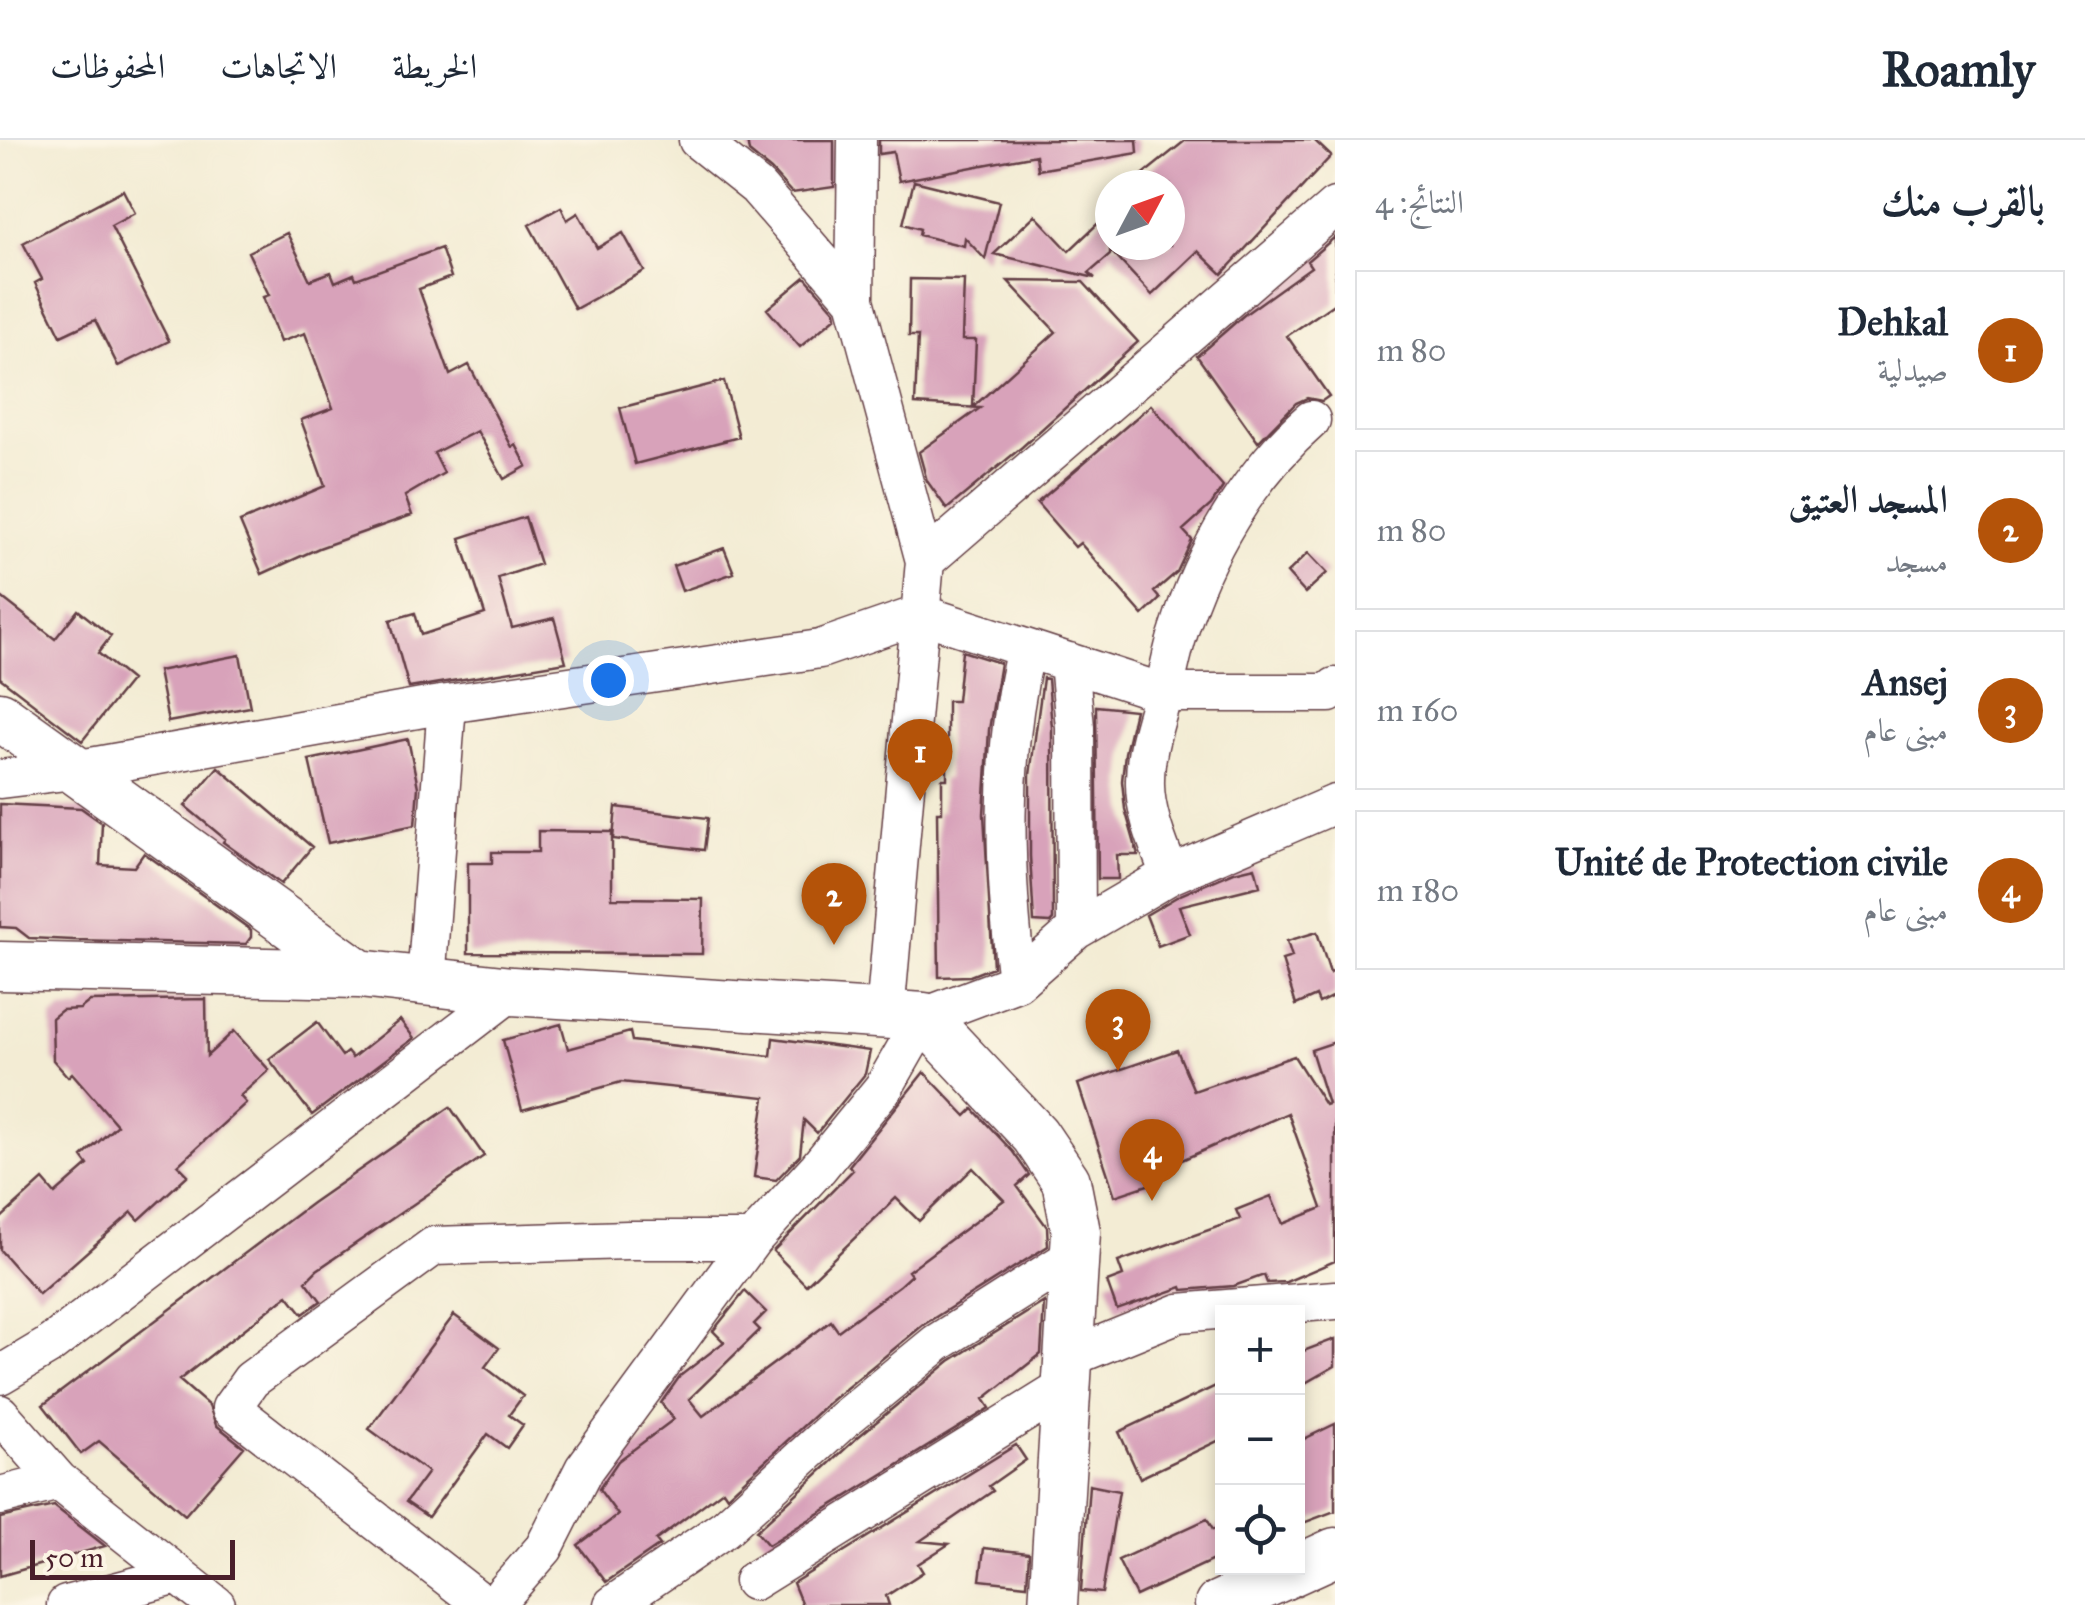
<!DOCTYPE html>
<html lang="ar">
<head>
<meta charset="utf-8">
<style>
	:root { --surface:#fff; --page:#f6f6f7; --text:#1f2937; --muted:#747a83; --line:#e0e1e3; --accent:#b45309 }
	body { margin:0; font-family:"IM FELL Great Primer",Amiri,serif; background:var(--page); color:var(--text); direction:rtl }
	.controls { position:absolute; right:30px; bottom:30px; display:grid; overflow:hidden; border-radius:0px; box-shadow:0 5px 15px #0003 }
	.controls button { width:90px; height:90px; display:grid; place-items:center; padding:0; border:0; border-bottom:2px solid var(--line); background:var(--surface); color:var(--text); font:50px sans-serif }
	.compass { position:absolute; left:1095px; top:30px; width:90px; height:90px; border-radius:50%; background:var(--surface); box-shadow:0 5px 15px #0003; rotate:49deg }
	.scale { position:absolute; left:30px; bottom:25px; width:205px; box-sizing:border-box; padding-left:10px; border:5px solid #4a1f2b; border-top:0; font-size:28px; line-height:35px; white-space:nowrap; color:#4a1f2b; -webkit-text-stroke:8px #fcf5e5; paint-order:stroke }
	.you { position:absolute; left:608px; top:540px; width:35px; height:35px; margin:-25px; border:8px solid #fff; border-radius:50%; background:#1a73e8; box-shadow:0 0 0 15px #1a73e833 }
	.badge { display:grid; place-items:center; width:65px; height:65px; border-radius:50%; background:var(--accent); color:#fff; font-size:32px; font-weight:700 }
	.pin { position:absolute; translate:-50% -82px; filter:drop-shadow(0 2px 5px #0008) }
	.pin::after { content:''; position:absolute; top:52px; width:35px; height:30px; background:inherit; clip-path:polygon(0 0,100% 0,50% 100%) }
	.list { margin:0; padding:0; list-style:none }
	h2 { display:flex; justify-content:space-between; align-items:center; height:130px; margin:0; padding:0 40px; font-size:42px }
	h2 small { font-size:32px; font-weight:400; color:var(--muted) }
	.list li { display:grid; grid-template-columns:65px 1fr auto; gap:30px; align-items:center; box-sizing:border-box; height:160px; margin:0 20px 20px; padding:0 20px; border:2px solid var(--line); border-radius:0px }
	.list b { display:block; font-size:38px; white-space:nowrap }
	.list p { margin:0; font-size:32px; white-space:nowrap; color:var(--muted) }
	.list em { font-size:32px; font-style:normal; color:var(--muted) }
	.icon { flex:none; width:55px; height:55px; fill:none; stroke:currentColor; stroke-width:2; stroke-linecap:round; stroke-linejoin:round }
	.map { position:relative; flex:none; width:1335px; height:1465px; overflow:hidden; direction:ltr }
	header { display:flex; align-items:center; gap:60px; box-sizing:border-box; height:140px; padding:0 50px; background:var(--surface); border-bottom:2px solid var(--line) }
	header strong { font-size:48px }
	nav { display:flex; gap:55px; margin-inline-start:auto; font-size:35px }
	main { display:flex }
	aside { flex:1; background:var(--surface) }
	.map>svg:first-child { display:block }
	.building { fill:#d8a2ba }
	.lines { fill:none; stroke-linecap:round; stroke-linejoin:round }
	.minor-casing { stroke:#633e44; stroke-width:41 }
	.major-casing { stroke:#633e44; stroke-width:51 }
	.minor { stroke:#fff; stroke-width:38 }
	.major { stroke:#fff; stroke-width:48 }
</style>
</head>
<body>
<header>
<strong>Roamly</strong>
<nav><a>الخريطة</a><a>الاتجاهات</a><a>المحفوظات</a></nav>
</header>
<main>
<aside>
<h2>بالقرب منك<small>النتائج: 4</small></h2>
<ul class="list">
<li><span class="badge">1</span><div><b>Dehkal</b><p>صيدلية</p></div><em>80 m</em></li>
<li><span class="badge">2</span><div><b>المسجد العتيق</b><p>مسجد</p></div><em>80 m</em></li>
<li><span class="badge">3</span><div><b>Ansej</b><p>مبنى عام</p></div><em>160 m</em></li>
<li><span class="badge">4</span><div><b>Unité de Protection civile</b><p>مبنى عام</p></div><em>180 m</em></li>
</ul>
</aside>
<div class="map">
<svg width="1335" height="1465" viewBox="0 0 1335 1465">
	<rect width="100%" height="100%" fill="#fcf5e5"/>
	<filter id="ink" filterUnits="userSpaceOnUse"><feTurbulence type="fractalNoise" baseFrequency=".01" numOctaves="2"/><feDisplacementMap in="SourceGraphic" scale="20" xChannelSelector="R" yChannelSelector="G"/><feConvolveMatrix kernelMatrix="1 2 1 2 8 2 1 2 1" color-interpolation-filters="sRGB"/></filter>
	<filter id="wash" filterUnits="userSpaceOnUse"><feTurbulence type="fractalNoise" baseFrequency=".0048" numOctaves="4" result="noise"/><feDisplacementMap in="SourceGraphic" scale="40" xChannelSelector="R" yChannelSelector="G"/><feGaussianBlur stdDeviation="2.25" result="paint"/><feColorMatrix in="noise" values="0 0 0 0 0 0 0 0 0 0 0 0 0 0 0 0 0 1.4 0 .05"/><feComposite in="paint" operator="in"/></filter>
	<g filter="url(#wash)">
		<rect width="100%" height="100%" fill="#f3ecd4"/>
		<g id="blocks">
			<!-- building -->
			<path class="building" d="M747,0h87v47l-42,6 -21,-23 -22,-18z
				M879,0h258l1,13 -100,17 -2,-15 -137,26 -6,-29 -14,2z
				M1186,0h128l17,16 -109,118 -24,-23 -46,44 -42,-45v5l-21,18 6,5 -101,-24 41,-39 34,36 41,-39v33h60v-60h-40z
				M914,41l85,21 -14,57 -20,-21 -1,8 -45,-11 1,-6 -17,-5z
				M123,50l12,23 -24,13 58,115 -51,25 -23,-46 -34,16 -26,-53 7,-4 -19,-36z
				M561,67l6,13 11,-7 19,35 26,-15 21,38 -69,38 -46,-84z
				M287,93l23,47 21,-8 4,10 19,-8 2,5 85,-31 10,29 -32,12 31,86 19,-10 43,82 4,-2 11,21 -23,13 -27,-48 -43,22 10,20 -39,23 7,19 -93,33 -57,26 -22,-52 85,-36 -24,-66 32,-12 -28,-75 -25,9 -17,-45 6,-2 -21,-43z
				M1335,97v66l-48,33 42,60 -7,5 -15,-3 -11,5 -38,39 -61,-86 47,-41 67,-48 -4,-6z
				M805,137l30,34 1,6 -36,30 -33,-38z
				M910,139l54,1 -2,60h14l-3,67 83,-75 -48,-51 75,1 55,60 -116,105 -75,62 -20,-28 -8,-29 61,-44 -65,-4 3,-68h-9z
				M724,241l15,56 -104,27 -15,-56z
				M1151,265l72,82 -12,18 -28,25 9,10 -15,32 -23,20 6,7 -17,16 -63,-72 -5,4 -38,-44z
				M525,377l15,47 -42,14 14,50 42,-10 12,44 -157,26 -19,-68 25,-7 6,22 64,-21 -25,-76z
				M724,408l10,25 -52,18 -9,-25z
				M1308,413l19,20 -22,20 -18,-20z
				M0,456l55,43 23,-29 33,26 -13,17 33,27 -49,61 -82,-63z
				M962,511l38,12 -11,67 -5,84 9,153 -23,9 -31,1 -2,-165h5v-33h5v-78h10z
				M240,515l10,52 -82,15 -10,-51z
				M1043,538l5,1 4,49 1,192 -3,3 -16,-1 -4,-66v-81z
				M1096,566l39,4 -10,43 -3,28 3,28 13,46h-21l1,24h-20z
				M408,599l10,48 -3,38 -87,18 -19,-83z
				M218,627l94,80 -31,37 -58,-42 2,-3 -40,-33z
				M0,664l81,4 21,15 -2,42 34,2 10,-14 107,77v7l-5,7 -173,-4 -44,-2 -13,-10 -16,-1z
				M616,667l92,11 -4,32 -91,-11z
				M538,691l74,1v66l91,1 -1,55 -234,-1v-90h24v-11h46z
				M1255,727l5,19 -81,20 11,28 -32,12 -12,-31 34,-20 54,-23z
				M1317,792l13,41 5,-2v24l-16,8 -3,-7 -20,9 -14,-45 10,-3 -5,-16z
				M206,859l1,57 27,-25 35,39 -29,26 6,7 -68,62 10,10 -49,45 -7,-8 -93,82 -39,-44v-31l43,-39 12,14 33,-29 -6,-8 35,-32 -45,-52 -4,4 -15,-17 -1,-42 10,-8 18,-1 10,-8z
				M400,880l14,18 -102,77 -43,-56 48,-37 25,34 5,-4 5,6z
				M561,884l7,25 62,-17 2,9 139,15 2,-18 97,13 -5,23 -48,59 -13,-13 -4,35 -24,25 -22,-3 11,-80 -144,-15 -99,28 -19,-70z
				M1335,902v219l-49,21 -19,1 -3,-8 -30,11 -51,4 -1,-3 -65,23 -10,-28 16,-6 -5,-14 122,-43 -4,-9 35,-14 12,28 39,-16 -34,-95 -131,58 3,10 -45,15 -37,-112 99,-34 17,41 100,-35 31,49 3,-1 -17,-54z
				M924,932l42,44 7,-7 40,43 16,23 -12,11 30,41 1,19 -125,79 -95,78 -101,93 -4,-6 -67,50 4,5 -54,37 -28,-37 40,-30 -19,-26 19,-28 56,-42 -13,-16 19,-27 44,-34 -11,-11 32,-40 21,21 -12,12 6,6 -71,69 14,17 128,-95 7,10 62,-46 11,-10 -3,-4 96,-71 -31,-32 -54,53 -23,-23 -90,87 -33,-34 80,-81 -4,-4z
				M450,967l34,49 -167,114 -11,11 15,20 -18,13 -15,-19 -109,85 30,26 7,19 28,22 -59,68 -86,-74 -18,13 -38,-49 269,-202z
				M1044,1162l-3,52 -57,45 6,9 -222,137 -12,-14 102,-94 92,-76z
				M454,1175l45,33 -14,19 38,29 -14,19 14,10 -16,23 -19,-14 -60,83 -22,-15 22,-30 -59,-43z
				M1335,1199v27l-37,21v-34z
				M1222,1243v56l-82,39 -21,-46z
				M1335,1284v87l-37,14v-83z
				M1016,1305l10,15 -37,26 4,5 -73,50 29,3 -31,20 5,8 -37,24 3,9h-87l-9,-22z
				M1089,1345l30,6 -17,102 -21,-2z
				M54,1366l51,40 -105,30v-58z
				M1207,1379l6,11 9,-6v32l-86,40 -18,-36z
				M984,1408l45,5 -2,32 -47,-5z"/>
		</g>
	</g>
	<g filter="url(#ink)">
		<use href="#blocks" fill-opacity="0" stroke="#633e44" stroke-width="2.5"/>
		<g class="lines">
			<defs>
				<path id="minor" d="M698,0l59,47 98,113 70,261
					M855,160l2,-160
					M1069,522l6,65 1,203
					M0,639l74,-9 360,-64 386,-57 101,-35 242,79h166l6,-6
					M1170,735c-11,-29 -26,-63 -25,-95 0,-31 11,-60 19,-90 5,-19 8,-39 15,-59 24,-78 70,-157 132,-211
					M426,842l21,-278
					M1017,842c-13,-110 -18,-224 9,-333
					M885,874l40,-453 410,-354
					M1066,1219l113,-46 156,-13
					M0,1235l47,-28 465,-356
					M0,1274l59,67 157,124
					M0,1356l59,-15
					M753,1441l311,-193
					M66,1465l112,-30
					M484,1465l-253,-197 20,-28 183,-134 194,-6h124
					M494,1465l50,-57 40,-79 168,-229 66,-72 66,-81 40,-70 93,-35 59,-52 94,-55 165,-71
					M613,1465l112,-77 118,-108 94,-77 137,-87"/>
				<path id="major" d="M0,576l359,258
					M0,826l359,8 153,17 412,26 111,118 31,46 10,51 -23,373
					M1219,1465l116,-53"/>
			</defs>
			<!-- minor casing -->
			<use href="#minor" class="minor-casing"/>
			<!-- major casing -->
			<use href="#major" class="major-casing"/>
			<!-- minor -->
			<use href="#minor" class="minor"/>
			<!-- major -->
			<use href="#major" class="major"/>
		</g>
	</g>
</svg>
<div class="controls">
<button>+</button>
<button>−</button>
<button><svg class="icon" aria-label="locate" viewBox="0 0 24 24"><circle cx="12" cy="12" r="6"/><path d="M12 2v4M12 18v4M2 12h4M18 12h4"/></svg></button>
</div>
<svg class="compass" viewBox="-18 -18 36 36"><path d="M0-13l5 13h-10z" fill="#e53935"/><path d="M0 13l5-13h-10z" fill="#747a83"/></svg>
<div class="scale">50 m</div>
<div class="you"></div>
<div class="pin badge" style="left:920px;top:661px">1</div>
<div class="pin badge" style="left:834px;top:805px">2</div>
<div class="pin badge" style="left:1118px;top:931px">3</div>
<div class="pin badge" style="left:1152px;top:1061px">4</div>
</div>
</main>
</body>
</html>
